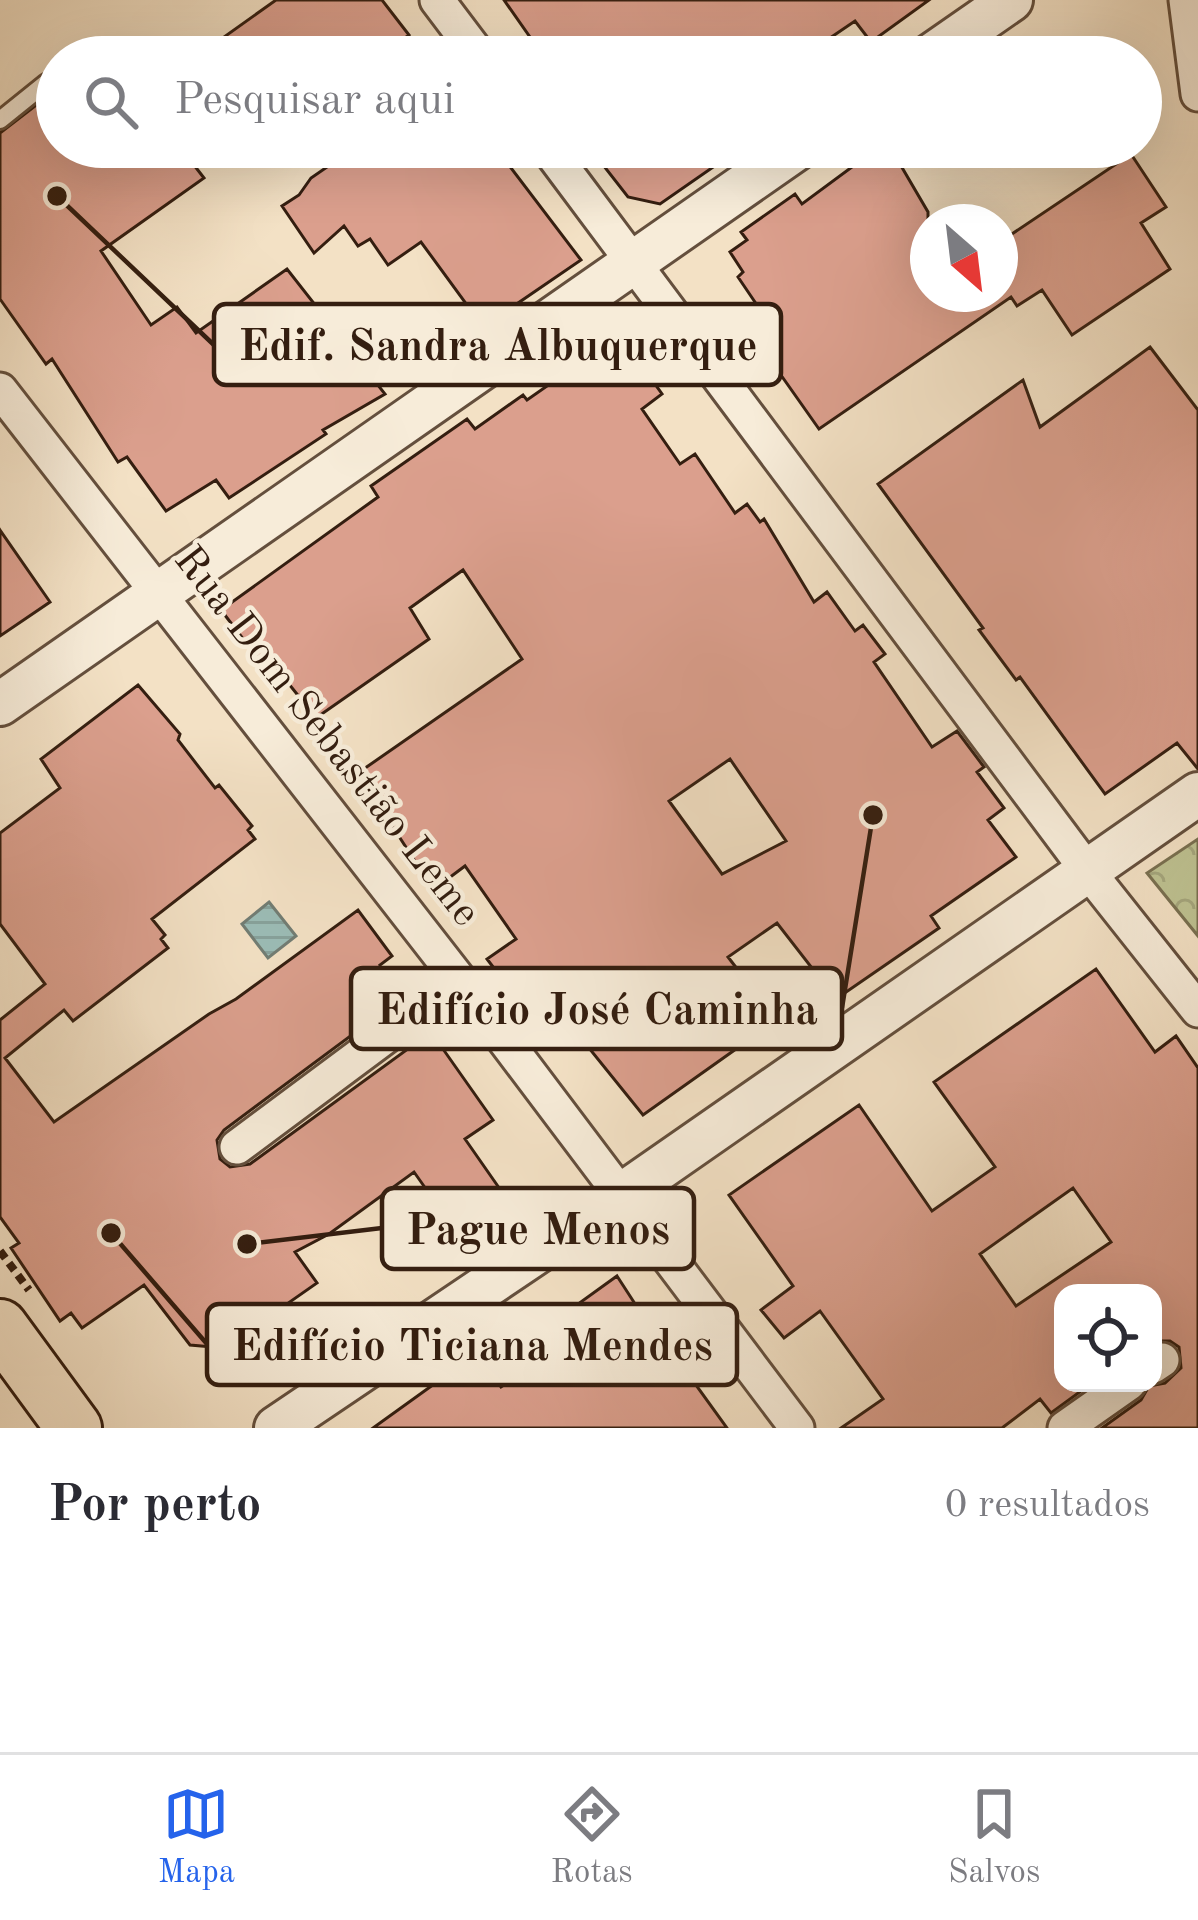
<!DOCTYPE html>
<html lang="pt">
<head>
<meta charset="utf-8">
<style>
	:root { --surface:#fff; --page:#f7f7f7; --text:#2b2b33; --muted:#7c7c81; --line:#e1e1e2; --accent:#2563eb }
	body { margin:0; font-family:"Old Standard TT",serif; background:var(--page); color:var(--text) }
	.controls { position:absolute; right:36px; bottom:36px; display:grid; overflow:hidden; border-radius:24px; box-shadow:0 12px 48px #0002 }
	.controls button { width:108px; height:108px; display:grid; place-items:center; padding:0; border:0; border-bottom:3px solid var(--line); background:var(--surface); color:var(--text); font:60px sans-serif }
	.compass { position:absolute; left:910px; top:204px; width:108px; height:108px; border-radius:50%; background:var(--surface); box-shadow:0 12px 48px #0002; rotate:152deg }
	.list { margin:0; padding:0; list-style:none }
	h2 { display:flex; justify-content:space-between; align-items:center; height:156px; margin:0; padding:0 48px; font-size:51px }
	h2 small { font-size:39px; font-weight:400; color:var(--muted) }
	.icon { flex:none; width:66px; height:66px; fill:none; stroke:currentColor; stroke-width:2; stroke-linecap:round; stroke-linejoin:round }
	.map { position:relative; flex:none; width:1198px; height:1428px; overflow:hidden }
	.search { position:absolute; background:var(--surface); box-shadow:0 12px 48px #0002; left:36px; right:36px; top:36px; height:132px; display:flex; align-items:center; gap:30px; box-sizing:border-box; padding:0 42px; border-radius:66px; color:var(--muted); font-size:45px }
	.sheet { height:324px; background:var(--surface) }
	nav { display:flex; justify-content:space-around; align-items:center; box-sizing:border-box; height:168px; border-top:3px solid var(--line); background:var(--surface); font-size:33px; color:var(--muted) }
	nav a { display:grid; justify-items:center; gap:6px }
	nav .on { color:var(--accent) }
	.map>svg:first-child { display:block }
	.forest { fill:url(#forest-crowns); stroke:#797051; stroke-width:3 }
	.water { fill:url(#water-rules); stroke:#727d74; stroke-width:3 }
	.building { fill:#db9f8d; stroke:#341e10; stroke-width:3; fill-rule:evenodd }
	.lines { fill:none; stroke-linecap:round; stroke-linejoin:round }
	.service-casing { stroke:#644f3d; stroke-width:22 }
	.minor-casing { stroke:#644f3d; stroke-width:39 }
	.tertiary-casing { stroke:#644f3d; stroke-width:48 }
	.primary-casing { stroke:#341e10; stroke-width:60 }
	.path { stroke:#341e10; stroke-width:8; stroke-dasharray:9 6; stroke-linecap:butt }
	.service { stroke:#f7ecd9; stroke-width:16 }
	.minor { stroke:#f7ecd9; stroke-width:33 }
	.tertiary { stroke:#f7ecd9; stroke-width:42 }
	.primary { stroke:#f3e1c5; stroke-width:54 }
	.labels { text-anchor:middle; dominant-baseline:central; stroke-width:9; stroke-linejoin:round; paint-order:stroke }
	.street-label { font-size:42px; fill:#341e10; stroke:#f7ecd9 }
	.leader { fill:none; stroke:#341e10; stroke-width:4.5 }
	.callout-dot { fill:#341e10; stroke:#f7ecd9; stroke-width:4.5 }
	.callout { fill:#f7ecd9; stroke:#341e10; stroke-width:4.5 }
	.callout-label { font-size:45px; text-anchor:middle; font-weight:bold; fill:#341e10 }
</style>
</head>
<body>
<div class="map">
<svg width="1198" height="1428" viewBox="0 0 1198 1428">
	<defs>
		<pattern id="forest-crowns" width="20" height="18" patternUnits="userSpaceOnUse" patternTransform="scale(3)"><rect width="20" height="18" fill="#bec292"/><path d="M2 6a3 3 0 1 1 6 0M12 15a3 3 0 1 1 6 0" fill="none" stroke="#a4a67d"/></pattern>
		<pattern id="water-rules" width="6" height="5" patternUnits="userSpaceOnUse" patternTransform="scale(3)"><rect width="6" height="5" fill="#9bbdb7"/><path d="M0 2.5h6" fill="none" stroke="#86a29c"/></pattern>
	</defs>
	<rect width="100%" height="100%" fill="#f3e1c5"/>
	<filter id="stains"><feTurbulence type="fractalNoise" baseFrequency=".00167" numOctaves="4"/><feColorMatrix values="0 0 0 0 .2 0 0 0 0 .09 0 0 0 0 .02 0 0 0 .5 -.17"/></filter>
	<radialGradient id="worn" r=".72"><stop offset=".6" stop-color="#630" stop-opacity="0"/><stop offset="1" stop-color="#630" stop-opacity=".3"/></radialGradient>
	<!-- forest -->
	<path class="forest" d="M1198,839v97l-51,-63z"/>
	<!-- water -->
	<path class="water" d="M269,902l27,34 -28,22 -26,-34z"/>
	<!-- building -->
	<path class="building" d="M276,0h106l27,35 -31,22h-182z
		M504,0h425l-58,42 -16,-21 -53,36h-258z
		M57,89v58h123l24,31 -103,73 50,74 26,-18 19,26 91,-64 98,125 -62,36 3,4 -97,64 -13,-18 -50,31 -39,-54 -9,5 -66,-103 -6,5 -46,-65v-166z
		M356,147h139l86,113 -98,67 -62,-85 -33,23 -18,-26 -12,7 -14,-20 -30,27 -32,-47 17,-11 12,-17z
		M589,147h153l-82,57 -32,-7z
		M879,147h11l38,65v82h72v-52l131,-88 35,53 -25,16 29,46 -98,66 -30,-45 -25,16 -6,-9 -192,132 -55,-78 16,-12 -42,-62 5,-5 -13,-20 17,-12 -6,-8 54,-38 7,10z
		M620,335l42,59 -20,15 38,55 15,-10 40,59 12,-9 13,18 4,-3 50,83 13,-10 28,39 8,-6 22,29 -11,8 58,85 25,-16 27,36 -7,5 27,36 -16,12 28,37 -85,59 8,12 -103,71 -59,-76 -49,34 10,13 -30,21 35,53 -100,71 -96,-119 -5,3 -19,-26 -17,11 -19,-25 29,-20 -51,-73 -24,18 -13,-17 -6,5 -64,-99 164,-114 -59,-89 -53,38 19,31 -113,79 -39,-49 -7,5 -49,-64 157,-113 -7,-11 96,-67 8,10 48,-34 4,5zM730,759l56,82 -64,33 -53,-73z
		M1150,347l48,63v359l-21,-26 -72,51 -85,-117 -4,3 -37,-50 4,-2 -105,-144 145,-104 17,47z
		M0,530l50,72 -50,34z
		M138,685l42,49 -2,6 37,48 4,-3 33,41 -4,4 7,9 -103,80 13,16 -4,4 7,9 -95,73 -9,-11 -59,48 49,64 155,-108 27,-15 122,-89 34,46 -12,9 23,32 -179,133 -7,10 3,19 10,8 20,-3 181,-132 62,88 -28,19 46,66 -49,35 -48,-68 -85,62 -34,18 22,31 -93,65 -34,-3 -46,-60 -62,43 -11,-15 -11,8 -49,-73 8,-5 -19,-26v-197l45,-36 -45,-60v-91l60,-45 -19,-29z
		M1096,969l59,83 21,-16 22,32v360h-96l39,-28 8,-14 16,-3 16,-15 -2,-21 -9,-6h-17v-48h-90v90h29l-41,30 -11,-14 -38,29h-161l42,-29 -63,-88 -36,27 -23,-28 32,-24 -64,-91 130,-90 73,106 63,-44 -61,-85zM1073,1188l38,54 -95,64 -36,-52z
		M617,1276l57,88 4,-4 49,68h-354l82,-59 -12,-23 21,-14 37,55 62,-41 -10,-16 29,-20 -4,-6z"/>
	<g class="lines">
		<defs>
			<path id="service" d="M0,120l46,-37"/>
			<path id="minor" d="M437,0l43,57
				M1186,0l12,94
				M547,147l540,723 111,140
				M0,390l460,591 337,447
				M237,1147l223,-166
				M1153,1366l9,-6
				M1065,1428l64,-45"/>
			<path id="tertiary" d="M929,57l82,-57
				M0,704l799,-557
				M276,1428l344,-232 578,-402"/>
			<path id="primary" d="M0,1327l74,101"/>
		</defs>
		<!-- service casing -->
		<use href="#service" class="service-casing"/>
		<!-- minor casing -->
		<use href="#minor" class="minor-casing"/>
		<!-- tertiary casing -->
		<use href="#tertiary" class="tertiary-casing"/>
		<!-- primary casing -->
		<use href="#primary" class="primary-casing"/>
		<!-- path -->
		<path class="path" d="M0,1251l29,39"/>
		<!-- service -->
		<use href="#service" class="service"/>
		<!-- minor -->
		<use href="#minor" class="minor"/>
		<!-- tertiary -->
		<use href="#tertiary" class="tertiary"/>
		<!-- primary -->
		<use href="#primary" class="primary"/>
	</g>
	<g class="labels">
		<!-- street labels -->
		<g class="street-label">
			<text transform="translate(326 737) rotate(52)">Rua Dom Sebastião Leme</text>
		</g>
	</g>
	<!-- callouts -->
	<path class="leader" d="M57 196L214 345M873 815L842 1008M247 1244L382 1228M111 1233L207 1344"/>
	<g class="callout-dot">
		<circle cx="57" cy="196" r="12"/>
		<circle cx="873" cy="815" r="12"/>
		<circle cx="247" cy="1244" r="12"/>
		<circle cx="111" cy="1233" r="12"/>
	</g>
	<g class="callout">
		<rect x="214" y="304" width="567" height="81" rx="12"/>
		<rect x="351" y="968" width="491" height="81" rx="12"/>
		<rect x="382" y="1188" width="312" height="81" rx="12"/>
		<rect x="207" y="1304" width="530" height="81" rx="12"/>
	</g>
	<g class="callout-label">
		<text x="498" y="360">Edif. Sandra Albuquerque</text>
		<text x="597" y="1024">Edifício José Caminha</text>
		<text x="538" y="1244">Pague Menos</text>
		<text x="472" y="1360">Edifício Ticiana Mendes</text>
	</g>
	<rect width="100%" height="100%" filter="url(#stains)"/>
	<rect width="100%" height="100%" fill="url(#worn)"/>
</svg>
<div class="controls">
<button><svg class="icon" aria-label="locate" viewBox="0 0 24 24"><circle cx="12" cy="12" r="6"/><path d="M12 2v4M12 18v4M2 12h4M18 12h4"/></svg></button>
</div>
<svg class="compass" viewBox="-18 -18 36 36"><path d="M0-13l5 13h-10z" fill="#e53935"/><path d="M0 13l5-13h-10z" fill="#7c7c81"/></svg>
<div class="search"><svg class="icon" aria-label="search" viewBox="0 0 24 24"><circle cx="10" cy="10" r="6"/><path d="M15 15l6 6"/></svg>Pesquisar aqui</div>
</div>
<section class="sheet">
<h2>Por perto<small>0 resultados</small></h2>
<ul class="list">
</ul>
</section>
<nav>
<a class="on"><svg class="icon" aria-label="map" viewBox="0 0 24 24"><path d="M3 6l6-2 6 2 6-2v14l-6 2-6-2-6 2zM9 4v14M15 6v14"/></svg>Mapa</a>
<a><svg class="icon" aria-label="directions" viewBox="0 0 24 24"><path d="M12 3l9 9-9 9-9-9zM9 14v-3h6M13 9l2 2-2 2"/></svg>Rotas</a>
<a><svg class="icon" aria-label="saved" viewBox="0 0 24 24"><path d="M7 4h10v16l-5-4-5 4z"/></svg>Salvos</a>
</nav>
</body>
</html>
